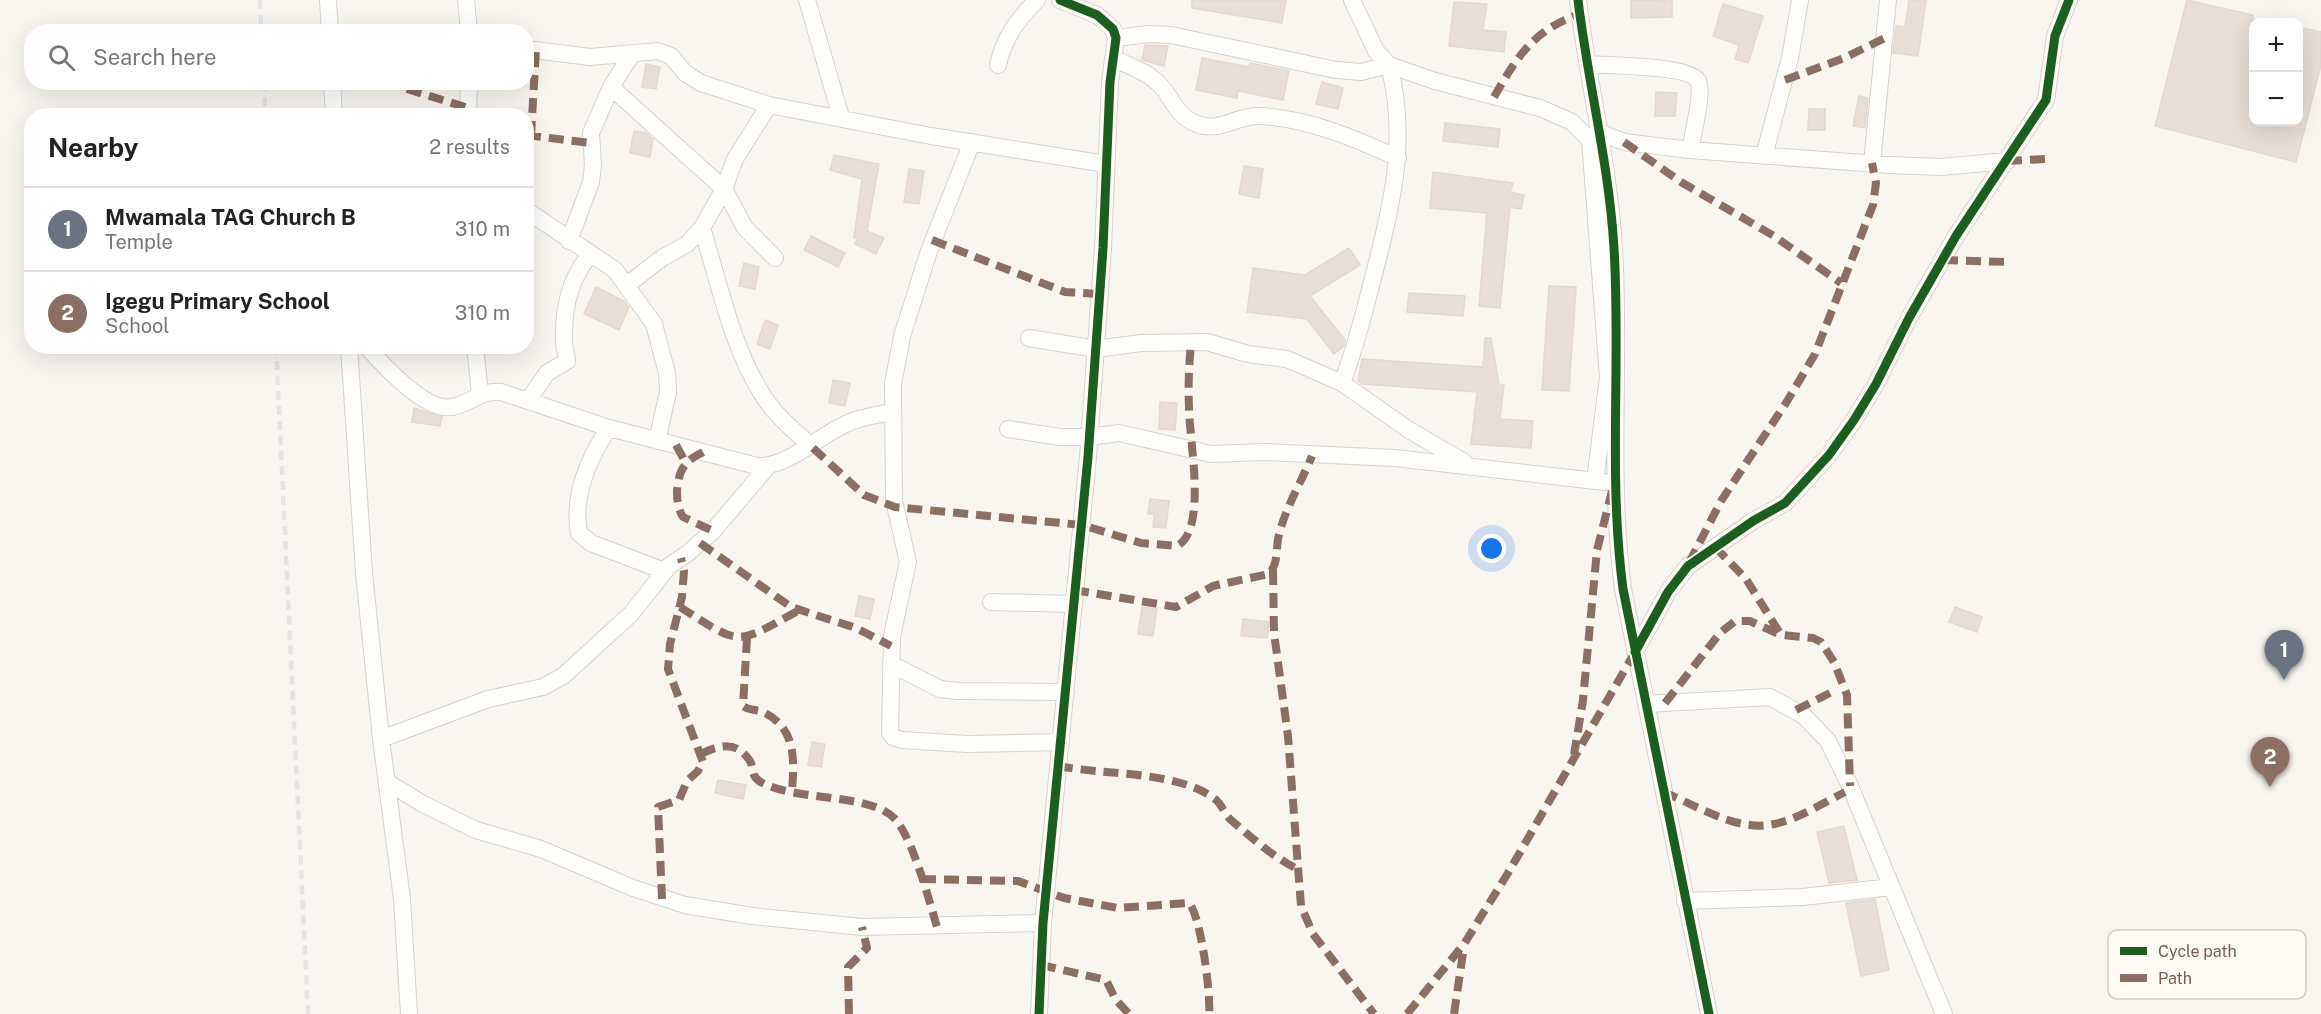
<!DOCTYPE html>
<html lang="en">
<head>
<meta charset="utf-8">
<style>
	:root { --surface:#fff; --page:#f6f6f6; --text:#222; --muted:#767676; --line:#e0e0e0; --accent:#db2777 }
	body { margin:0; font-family:"Public Sans",sans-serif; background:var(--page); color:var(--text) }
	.controls { position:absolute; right:18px; top:18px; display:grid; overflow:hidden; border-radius:12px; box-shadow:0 6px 24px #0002 }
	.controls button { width:54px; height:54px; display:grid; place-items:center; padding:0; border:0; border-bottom:2px solid var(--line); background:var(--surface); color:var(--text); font:30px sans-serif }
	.you { position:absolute; left:1492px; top:549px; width:21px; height:21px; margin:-15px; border:4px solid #fff; border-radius:50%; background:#1a73e8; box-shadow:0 0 0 9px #1a73e833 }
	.badge { display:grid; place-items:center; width:39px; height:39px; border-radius:50%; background:var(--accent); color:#fff; font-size:20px; font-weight:700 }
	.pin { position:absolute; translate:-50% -50px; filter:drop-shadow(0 2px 3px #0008) }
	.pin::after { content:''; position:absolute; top:32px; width:21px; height:18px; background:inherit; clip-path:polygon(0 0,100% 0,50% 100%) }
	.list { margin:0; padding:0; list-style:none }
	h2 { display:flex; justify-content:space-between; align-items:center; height:78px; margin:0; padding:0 24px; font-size:26px }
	h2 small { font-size:20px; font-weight:400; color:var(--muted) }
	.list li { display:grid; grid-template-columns:39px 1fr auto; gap:18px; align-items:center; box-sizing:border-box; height:84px; padding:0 24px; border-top:2px solid var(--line) }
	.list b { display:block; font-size:22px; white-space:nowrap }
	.list p { margin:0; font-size:20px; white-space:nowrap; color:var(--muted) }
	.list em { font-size:20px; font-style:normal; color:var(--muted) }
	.icon { flex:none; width:33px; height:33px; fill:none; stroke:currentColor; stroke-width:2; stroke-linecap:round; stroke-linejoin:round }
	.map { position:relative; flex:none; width:2321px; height:1014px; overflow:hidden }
	.search { position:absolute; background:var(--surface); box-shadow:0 6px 24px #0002; left:24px; top:24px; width:510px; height:66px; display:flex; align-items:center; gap:15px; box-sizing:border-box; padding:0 21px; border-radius:24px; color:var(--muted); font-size:22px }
	.panel { position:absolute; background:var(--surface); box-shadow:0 6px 24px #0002; left:24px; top:108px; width:510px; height:246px; border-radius:24px }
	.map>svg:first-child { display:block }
	.building { fill:#e6ded7; stroke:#e2d8d2; stroke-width:1.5 }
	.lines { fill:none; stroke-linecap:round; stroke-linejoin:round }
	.minor-casing { stroke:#d7d1cb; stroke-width:18 }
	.minor { stroke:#fefefd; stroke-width:16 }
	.rail { stroke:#e6e3e7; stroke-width:4.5; stroke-dasharray:9 6; stroke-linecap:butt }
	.quiet { stroke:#8d6e63; stroke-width:8; stroke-dasharray:15 8; stroke-linecap:butt }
	.cycleway-casing { stroke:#fffaf3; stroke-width:13 }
	.cycleway { stroke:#1b5e20; stroke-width:9 }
	.key { fill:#fffaf3; stroke:#d7cbc1; stroke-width:1.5 }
	.key-label { font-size:16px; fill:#7a5c4d }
</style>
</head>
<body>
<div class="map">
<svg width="2321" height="1014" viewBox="0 0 2321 1014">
	<rect width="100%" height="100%" fill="#f9f5f0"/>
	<!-- building -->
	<path class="building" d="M1192,0h94l-4,23 -90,-15z
		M1631,0l41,1v16l-41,1z
		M1909,0h17l-8,56 -25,-3 3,-27 9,1z
		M2187,0l66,15v107h45v-95l23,5v33l-25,97 -141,-36z
		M1454,2l33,2 -4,26 23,2 -2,20 -55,-6z
		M1723,4l40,12 -15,47 -13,-4 4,-14 -26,-9z
		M1145,45l23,1 -4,20 -22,-6z
		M1202,58l47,9 1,-4 39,8 -6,29 -45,-9 -1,7 -41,-8z
		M646,64l14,3 -4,22 -14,-2z
		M1322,82l21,6 -5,21 -22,-5z
		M1656,92l21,1 -2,23h-20z
		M1859,96l9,2 -3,30 -12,-2z
		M1809,109h16v21h-17z
		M1445,123l55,6 -2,18 -55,-6z
		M634,131l12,2 7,6 -3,18 -20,-4z
		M834,155l45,9 -12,67 17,7 -8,16 -21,-10 3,-6h-4l8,-59 -32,-9z
		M1244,166l19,3 -4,29 -20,-4z
		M909,169l15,2 -5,33 -15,-2z
		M1433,172l80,11 -3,9 14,3 -3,14 -11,-2 -10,101 -21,-2 8,-93 -57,-5z
		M811,236l34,17 -7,14 -34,-17z
		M1349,248l11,17 -50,31 35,44 -1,6 -10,8 -27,-35 -60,-7 6,-44 52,7z
		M744,263l15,4 -4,22 -16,-3z
		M1549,286l27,1 -7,104 -27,-1z
		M596,287l28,14 5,6 -10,23 -35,-16z
		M1409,293l56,3 -2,20 -56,-4z
		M765,320l13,5 -8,24 -13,-5z
		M1485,338h6l8,46 5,1 -4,34 33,2 -2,27 -60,-4 6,-52 -115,-8 -4,-3 4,-22 121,8z
		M833,380l17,3 -5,23 -16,-3z
		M1160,402l17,1 -2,27 -16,-1z
		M414,408l28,9 -2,9 -28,-4z
		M1150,499l19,2 -3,27 -13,-1 1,-13h-6z
		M859,596l15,3 -4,20 -15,-3z
		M1142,607l15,2 -4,27 -15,-2z
		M1955,607l27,10 -5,15 -28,-10z
		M1243,619l26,3 -2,16 -26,-2z
		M812,742l13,2 -4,23 -13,-2z
		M718,780l28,5 -3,14 -28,-6z
		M1844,826l13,54 -28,3 -12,-51z
		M1875,899l14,71 -28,6 -15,-73z"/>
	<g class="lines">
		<defs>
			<path id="minor" d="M328,0l2,32
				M466,0l3,32
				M807,0l34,117
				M1352,0l24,51 13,14 46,16 105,27 32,14 18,18 18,237 -13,104
				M1578,0c10,83 31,164 36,248 7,114 -6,228 9,341l86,425
				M1116,38l33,-4 22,1 165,35 25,2 28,-7c20,77 2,142 -17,217 -9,34 -17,68 -30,101
				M526,49l64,8 68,-6 13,5 14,17 16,10 68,22 162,31 175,28
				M1113,58c16,8 35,14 47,27 13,14 17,32 37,39 23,9 40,-9 62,-8 48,2 95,22 139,42
				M1588,64c19,2 102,1 110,17 6,12 -6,55 -8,69
				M998,65c6,-27 19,-45 39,-65
				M332,82l2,34
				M611,87l113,102 -22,39 -15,16 -25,14 -35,27
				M769,105l-34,54 -11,30 21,39 30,30
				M468,116l1,-34
				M1601,133l23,9 66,8 200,15 51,2 66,-6
				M972,142l-43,109 -27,85 -9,48 1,117 14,61 -16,74 -2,97 3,4 9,3 65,4 94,-2
				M1764,156l26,-98 10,-58
				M1872,163l16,-163
				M526,210l89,60 39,54 13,49 1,19 -11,49
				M702,228c17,54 29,117 60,166 12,20 30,35 48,51
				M569,241l22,-59 2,-17 -2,-32 20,-46 21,-33
				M1029,338l67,11 45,-6 66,-1 41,12 39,5 55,24 67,47 55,32
				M349,346l15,227 17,166 21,160 7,115
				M366,346c17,19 60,66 86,61 18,-3 29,-17 49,-15l108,36 148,38c32,1 61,-30 89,-42 14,-7 31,-9 46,-12
				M475,346l5,48
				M529,399l18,-26 20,-12c0,-7 -3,-12 -3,-19 -1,-32 5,-64 27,-88
				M609,428c-20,29 -37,68 -30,105l12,10 73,28
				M1008,429l52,8h29l30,-4 92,21 54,-2 130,6 209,24
				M991,602l82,2
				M1635,652l33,-60 20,-26 65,-45 32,-18 44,-48 25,-35 22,-36 33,-66 47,-82 90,-136 9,-64 14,-36
				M891,664l49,25 18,2 108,1
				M1646,704l124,-7 34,19 24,25 22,45 94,228
				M381,739l107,-40 55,-12 20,-11 68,-62 38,-48 19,-13 25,-22 56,-66
				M387,782l36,22 53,26 65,19 92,39 52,17 67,11 110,11 181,-4
				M1685,901l118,-4 88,-10
				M1039,1014l4,-91 45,-466 15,-209 7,-166 6,-44 -3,-9 -16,-14 -37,-15"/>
		</defs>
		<!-- minor casing -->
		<use href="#minor" class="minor-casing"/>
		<!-- minor -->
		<use href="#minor" class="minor"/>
		<!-- rail -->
		<path class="rail" d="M260,0l1,32
			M264,82l1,34
			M276,346l32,668"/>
		<!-- quiet -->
		<path class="quiet" d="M1785,80l59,-22 41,-20
			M385,82l83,26
			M1494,97c23,-40 39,-67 86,-83
			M526,135l64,8
			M531,136l5,-87
			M1624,142l57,40 93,54 67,47
			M2007,161l39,-2
			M932,240l133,52 35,2
			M1943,260l65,2
			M676,445l10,18
			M813,448l51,47 31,12 187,18 59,18 36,3c31,-16 12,-107 12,-138 -1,-22 0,-43 2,-65
			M703,452c-5,3 -12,6 -16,11 -12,11 -13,41 -4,54l30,14
			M700,543l91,64 65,21 35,18
			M1715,547l31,32 35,56
			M1689,563l32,-62 65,-98 29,-49 58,-149 3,-22 -4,-20
			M1273,570l1,63 14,103 13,170 12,28 61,80
			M1074,590l102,17 37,-21 56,-12c9,-10 7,-22 9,-35 6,-29 23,-56 34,-83
			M680,607c62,40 55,38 118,4
			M747,638l-4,68c7,5 15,3 22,7 32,17 29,47 27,79
			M1665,703l55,-70 15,-12h15l31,14 32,3 8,4 13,20 13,33 3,91
			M1796,710l34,-17
			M701,754c18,-9 35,-14 49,7 4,7 1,15 9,20 33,21 111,11 136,38 18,20 34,81 42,108
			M1574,755l9,-55 14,-150 15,-59
			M1058,766c45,9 121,5 157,33 7,5 9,15 16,21 22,19 41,36 66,49
			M1663,792c28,11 58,30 87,33 32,5 67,-19 95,-33
			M921,879l97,2 46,17 54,10 71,-5c12,13 22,92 20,111
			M662,899l-4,-92 21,-7 8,-19 11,-10 5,-9 -35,-93 2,-25 12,-47 2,-26 -3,-13
			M1041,965l65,15 10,20 13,14
			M849,1014l-1,-47 19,-19 -5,-21
			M1407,1014l57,-70 44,-71 127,-221
			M1454,1014l10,-68"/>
		<defs>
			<path id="cycleway" d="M1578,0c10,83 31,164 36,248 7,114 -6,228 9,341l86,425
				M1635,652l33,-60 20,-26 65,-45 32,-18 44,-48 25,-35 22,-36 33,-66 47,-82 90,-136 9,-64 14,-36
				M1039,1014l4,-91 45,-466 15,-209 7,-166 6,-44 -3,-9 -16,-14 -37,-15"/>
		</defs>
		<!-- cycleway casing -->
		<use href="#cycleway" class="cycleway-casing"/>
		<!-- cycleway -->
		<use href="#cycleway" class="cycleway"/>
	</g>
	<!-- legend -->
	<rect x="2108" y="930" width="198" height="69" rx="9" class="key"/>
	<rect x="2120" y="947" width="27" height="8" fill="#1b5e20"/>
	<rect x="2120" y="974" width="27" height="8" fill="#8d6e63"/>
	<g class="key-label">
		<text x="2158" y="957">Cycle path</text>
		<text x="2158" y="984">Path</text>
	</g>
</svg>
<div class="controls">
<button>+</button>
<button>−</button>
</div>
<div class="you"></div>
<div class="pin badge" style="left:2284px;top:680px;background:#6b7280">1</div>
<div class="pin badge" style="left:2270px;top:787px;background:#8d6e63">2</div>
<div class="search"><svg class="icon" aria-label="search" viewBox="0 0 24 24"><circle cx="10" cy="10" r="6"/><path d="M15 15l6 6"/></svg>Search here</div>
<section class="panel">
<h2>Nearby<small>2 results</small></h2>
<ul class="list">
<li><span class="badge" style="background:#6b7280">1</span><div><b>Mwamala TAG Church B</b><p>Temple</p></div><em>310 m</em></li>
<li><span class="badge" style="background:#8d6e63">2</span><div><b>Igegu Primary School</b><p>School</p></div><em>310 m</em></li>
</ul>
</section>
</div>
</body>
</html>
